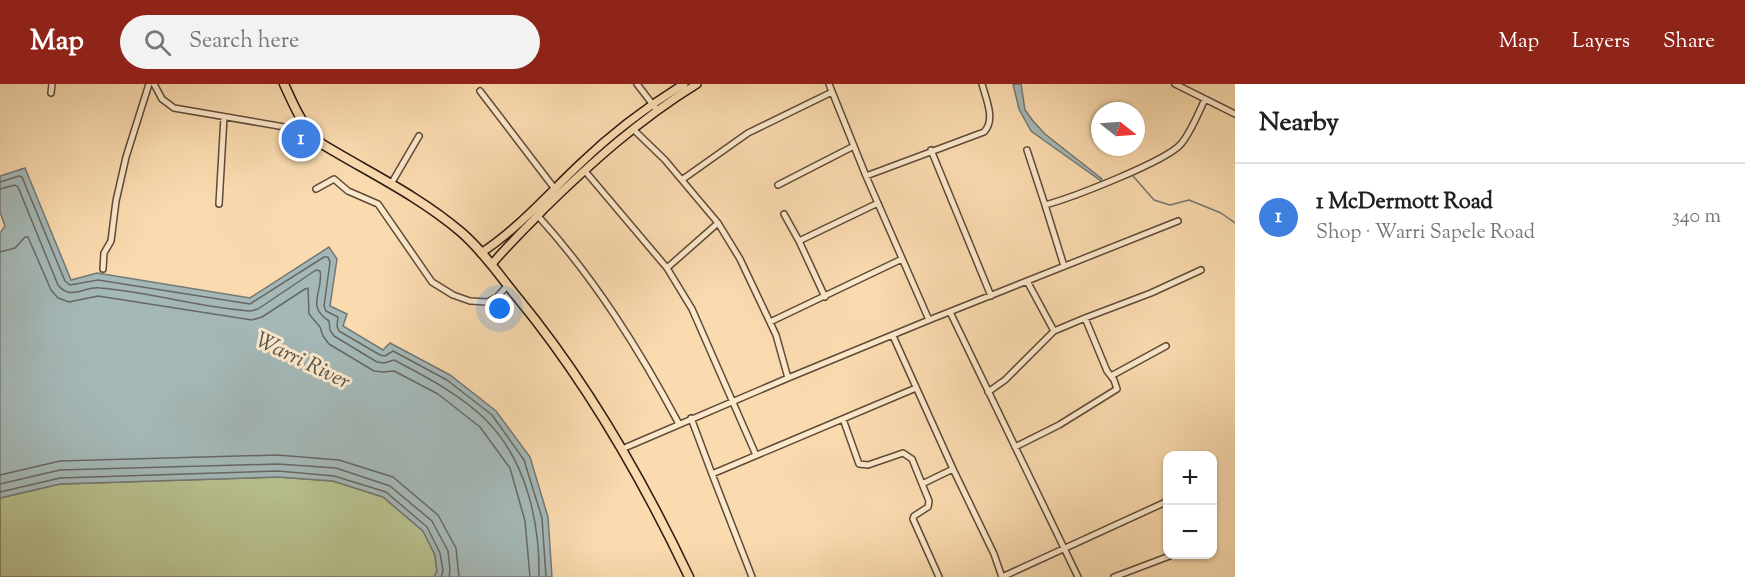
<!DOCTYPE html>
<html lang="en">
<head>
<meta charset="utf-8">
<style>
	:root { --surface:#fff; --page:#f2f2f2; --text:#222; --muted:#767676; --line:#e0e0e0; --accent:#8f2418 }
	body { margin:0; font-family:"Sorts Mill Goudy",serif; background:var(--page); color:var(--text) }
	.controls { position:absolute; right:18px; bottom:18px; display:grid; overflow:hidden; border-radius:12px; box-shadow:0 2px 4px #0004 }
	.controls button { width:54px; height:54px; display:grid; place-items:center; padding:0; border:0; border-bottom:2px solid var(--line); background:var(--surface); color:var(--text); font:30px sans-serif }
	.compass { position:absolute; left:1091px; top:18px; width:54px; height:54px; border-radius:50%; background:var(--surface); box-shadow:0 2px 4px #0004; rotate:107deg }
	.you { position:absolute; left:500px; top:225px; width:21px; height:21px; margin:-15px; border:4px solid #fff; border-radius:50%; background:#1a73e8; box-shadow:0 0 0 9px #1a73e833 }
	.badge { display:grid; place-items:center; width:39px; height:39px; border-radius:50%; background:var(--accent); color:#fff; font-size:20px; font-weight:700 }
	.pin { position:absolute; translate:-50% -50%; border:3px solid #fff; box-shadow:0 2px 6px #0006 }
	.list { margin:0; padding:0; list-style:none }
	h2 { display:flex; justify-content:space-between; align-items:center; height:78px; margin:0; padding:0 24px; font-size:26px }
	h2 small { font-size:20px; font-weight:400; color:var(--muted) }
	.list li { display:grid; grid-template-columns:39px 1fr auto; gap:18px; align-items:center; box-sizing:border-box; height:108px; padding:0 24px; border-top:2px solid var(--line) }
	.list b { display:block; font-size:22px; white-space:nowrap }
	.list p { margin:0; font-size:20px; white-space:nowrap; color:var(--muted) }
	.list em { font-size:20px; font-style:normal; color:var(--muted) }
	.icon { flex:none; width:33px; height:33px; fill:none; stroke:currentColor; stroke-width:2; stroke-linecap:round; stroke-linejoin:round }
	.map { position:relative; flex:none; width:1235px; height:493px; overflow:hidden }
	header { display:flex; align-items:center; gap:36px; box-sizing:border-box; height:84px; padding:0 30px; background:var(--accent); color:#fff }
	header strong { font-size:28px }
	nav { display:flex; gap:33px; margin-inline-start:auto; font-size:21px }
	.search { width:420px; height:54px; background:var(--page); display:flex; align-items:center; gap:15px; box-sizing:border-box; padding:0 21px; border-radius:33px; color:var(--muted); font-size:22px }
	main { display:flex }
	aside { flex:1; background:var(--surface) }
	.map>svg:first-child { display:block }
	.green { fill:#b8c18f; stroke:#716d50; stroke-width:1.5 }
	.water { fill:#a4b8b7; stroke:#737875; stroke-width:1.5 }
	.lines { fill:none; stroke-linecap:round; stroke-linejoin:round }
	.shore { stroke:#676864; stroke-width:1.5 }
	.stream { stroke:#737875; stroke-width:1.5 }
	.minor-casing { stroke:#5e4a38; stroke-width:8 }
	.major-casing { stroke:#2a1911; stroke-width:10 }
	.highway-casing { stroke:#2a1911; stroke-width:11 }
	.minor { stroke:#fce8cb; stroke-width:5 }
	.major { stroke:#fadbaf; stroke-width:7 }
	.highway { stroke:#fadbaf; stroke-width:8 }
	.labels { text-anchor:middle; dominant-baseline:central; stroke-width:6; stroke-linejoin:round; paint-order:stroke }
	.water-label { font-size:22px; font-style:italic; fill:#55514b; stroke:#fce8cb }
</style>
</head>
<body>
<header>
<strong>Map</strong>
<div class="search"><svg class="icon" aria-label="search" viewBox="0 0 24 24"><circle cx="10" cy="10" r="6"/><path d="M15 15l6 6"/></svg>Search here</div>
<nav><a>Map</a><a>Layers</a><a>Share</a></nav>
</header>
<main>
<div class="map">
<svg width="1235" height="493" viewBox="0 0 1235 493">
	<rect width="100%" height="100%" fill="#fadbaf"/>
	<filter id="stains"><feTurbulence type="fractalNoise" baseFrequency=".00333" numOctaves="4"/><feColorMatrix values="0 0 0 0 .2 0 0 0 0 .09 0 0 0 0 .02 0 0 0 .5 -.17"/></filter>
	<radialGradient id="worn" r=".72"><stop offset=".6" stop-color="#630" stop-opacity="0"/><stop offset="1" stop-color="#630" stop-opacity=".3"/></radialGradient>
	<!-- green -->
	<path class="green" d="M278,393l55,4 50,16 40,34 12,24 2,16 -3,6h-434v-79l60,-14z"/>
	<!-- water -->
	<path class="water" d="M1013,0h8l4,26 8,11 12,13 57,45 -1,2 -70,-50 -12,-22z
		M25,84l46,112 26,-7 153,25 79,-51 8,12 -7,47 17,8 -4,12 40,24 7,-7 60,32 46,36 34,46 18,60 4,60h-118l3,-6 -2,-16 -12,-24 -40,-34 -50,-16 -55,-4 -218,7 -60,14v-265l5,-7 -5,-14v-36z"/>
	<g class="lines">
		<!-- shore -->
		<path class="shore" d="M0,98l19,-6 3,1 43,104 5,4 28,-5 152,24 74,-47h4l2,5 -6,44 2,5 12,6 -1,9 2,5 41,24 5,1 8,-5 54,29 45,35 32,45 18,58 4,59
			M0,105l15,-4 3,2 40,98c12,16 27,1 42,3 51,4 100,20 151,23l7,-2 58,-39 4,1c4,20 -15,35 9,50l1,9 4,6 43,26 7,1 10,-3c32,17 66,34 92,60 40,40 54,102 53,157
			M0,168l15,-4 10,-11h3l23,53 7,8 11,4 29,-6 154,24 10,-3 43,-28 3,-1 1,26 11,13 3,9 6,8 45,27 9,1 11,-1 44,23 42,33 30,41 15,53 5,56
			M0,391l60,-14 217,-6 62,5 54,17 45,38 18,33 3,29
			M0,400l60,-14 218,-6 58,4 54,18 42,35 16,30 2,19 -1,7
			M0,408l60,-14 218,-7 56,5 52,16 41,35 13,26 3,18 -2,6"/>
		<!-- stream -->
		<path class="stream" d="M1133,92l21,24 16,5 19,-5 32,13 14,10"/>
		<defs>
			<path id="minor" d="M154,0l8,15 12,9 134,23
				M637,0l20,26
				M829,0l37,92 63,144 249,-99
				M1175,0l60,30
				M480,7l75,98
				M51,9l1,-9
				M633,45l32,31 53,63 22,36 36,76 12,43
				M931,66l60,146
				M1027,66l18,55
				M585,87l82,97 25,41 64,146
				M866,92l118,-44c12,-12 2,-33 -2,-48
				M683,95l65,-46 84,-41
				M391,100l28,-48
				M778,101l76,-39
				M316,105l18,-10 14,12 30,13 54,78 21,13 17,6 17,1 10,-5 11,-12
				M219,120l5,-87
				M784,130l15,27 26,56
				M538,132c57,63 101,133 141,208
				M799,157l79,-38
				M1064,182l-19,-61c26,-7 120,-43 136,-61 10,-12 17,-30 24,-45
				M667,184l51,-45
				M103,185l1,-16 7,-12 5,-40 10,-44 23,-73
				M1027,197l27,50
				M950,228l128,265
				M770,238l132,-63
				M893,252l60,133 41,85 8,23
				M1111,292l55,-30
				M988,308l17,-12 49,-49 31,-13 66,-25 50,-23
				M691,334l21,56 204,-86
				M843,335l16,45 9,1 35,-12 9,6 17,42 -1,6 -14,9 -1,3 26,58
				M1015,363l44,-22 58,-36 -3,-9 -7,-9 -22,-53
				M622,365l166,-71 141,-58
				M712,390l40,103
				M922,400l31,-15
				M1002,493l166,-76
				M1114,493l61,-23"/>
			<path id="major" d="M481,169c38,-25 67,-59 100,-90 31,-30 67,-57 103,-79
				M492,180c16,-19 34,-36 51,-54 48,-47 97,-91 154,-126"/>
			<path id="highway" d="M284,0c11,24 18,42 38,60 46,28 97,52 139,88 22,19 38,43 56,65 70,85 125,181 172,280"/>
		</defs>
		<!-- minor casing -->
		<use href="#minor" class="minor-casing"/>
		<!-- major casing -->
		<use href="#major" class="major-casing"/>
		<!-- highway casing -->
		<use href="#highway" class="highway-casing"/>
		<!-- minor -->
		<use href="#minor" class="minor"/>
		<!-- major -->
		<use href="#major" class="major"/>
		<!-- highway -->
		<use href="#highway" class="highway"/>
	</g>
	<g class="labels">
		<!-- water labels -->
		<g class="water-label">
			<text transform="translate(302 278) rotate(26)">Warri River</text>
		</g>
	</g>
	<rect width="100%" height="100%" filter="url(#stains)"/>
	<rect width="100%" height="100%" fill="url(#worn)"/>
</svg>
<div class="controls">
<button>+</button>
<button>−</button>
</div>
<svg class="compass" viewBox="-18 -18 36 36"><path d="M0-13l5 13h-10z" fill="#e53935"/><path d="M0 13l5-13h-10z" fill="#767676"/></svg>
<div class="you"></div>
<div class="pin badge" style="left:301px;top:55px;background:#3f7fe0">1</div>
</div>
<aside>
<h2>Nearby<small></small></h2>
<ul class="list">
<li><span class="badge" style="background:#3f7fe0">1</span><div><b>1 McDermott Road</b><p>Shop · Warri Sapele Road</p></div><em>340 m</em></li>
</ul>
</aside>
</main>
</body>
</html>
